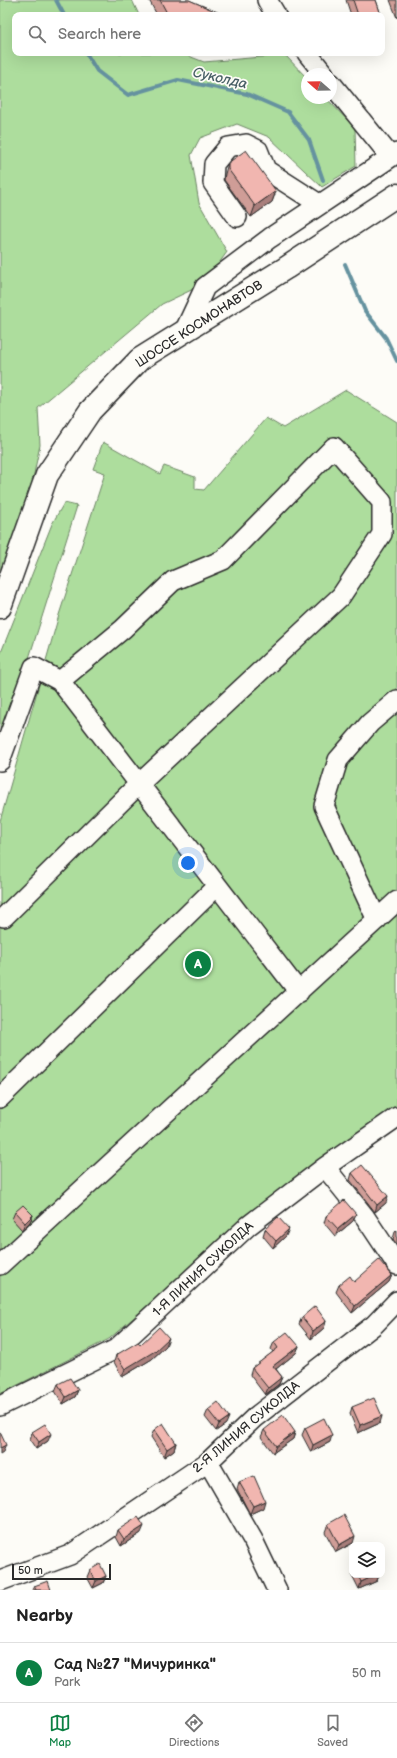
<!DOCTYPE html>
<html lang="en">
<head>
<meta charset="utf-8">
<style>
	:root { --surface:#fff; --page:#f6f6f6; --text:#222; --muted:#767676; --line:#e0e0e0; --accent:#0b8043 }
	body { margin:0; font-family:"Balsamiq Sans",sans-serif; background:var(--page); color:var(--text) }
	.controls { position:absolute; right:12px; bottom:12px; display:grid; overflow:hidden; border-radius:8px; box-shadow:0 4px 16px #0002 }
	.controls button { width:36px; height:36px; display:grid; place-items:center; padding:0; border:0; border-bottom:1px solid var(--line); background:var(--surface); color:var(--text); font:20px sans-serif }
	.compass { position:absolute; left:301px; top:68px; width:36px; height:36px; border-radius:50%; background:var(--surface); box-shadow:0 4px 16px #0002; rotate:290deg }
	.scale { position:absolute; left:12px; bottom:10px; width:99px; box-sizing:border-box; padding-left:4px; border:2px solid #2b2b2b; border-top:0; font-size:11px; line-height:14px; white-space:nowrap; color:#2b2b2b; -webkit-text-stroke:3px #fdfcf7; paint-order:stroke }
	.you { position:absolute; left:188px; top:863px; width:14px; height:14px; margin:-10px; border:3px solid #fff; border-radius:50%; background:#1a73e8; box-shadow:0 0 0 6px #1a73e833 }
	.badge { display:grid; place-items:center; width:26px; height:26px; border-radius:50%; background:var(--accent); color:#fff; font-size:13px; font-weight:700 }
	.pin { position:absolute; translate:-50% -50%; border:2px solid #fff; box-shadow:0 1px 4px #0006 }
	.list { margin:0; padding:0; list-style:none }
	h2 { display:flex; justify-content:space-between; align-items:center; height:52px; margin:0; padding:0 16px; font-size:17px }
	h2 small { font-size:13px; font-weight:400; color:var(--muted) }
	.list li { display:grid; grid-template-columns:26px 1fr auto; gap:12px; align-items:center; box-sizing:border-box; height:60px; padding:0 16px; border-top:1px solid var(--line) }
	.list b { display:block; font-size:15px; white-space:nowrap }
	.list p { margin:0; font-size:13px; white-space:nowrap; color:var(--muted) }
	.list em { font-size:13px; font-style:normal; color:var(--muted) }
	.icon { flex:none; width:22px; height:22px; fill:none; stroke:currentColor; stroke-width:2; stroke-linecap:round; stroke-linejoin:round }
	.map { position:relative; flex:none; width:397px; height:1590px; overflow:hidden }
	.search { position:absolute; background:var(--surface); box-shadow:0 4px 16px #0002; left:12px; right:12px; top:12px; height:44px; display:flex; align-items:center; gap:10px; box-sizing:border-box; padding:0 14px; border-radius:8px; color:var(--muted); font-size:15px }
	.sheet { height:112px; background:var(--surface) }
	nav { display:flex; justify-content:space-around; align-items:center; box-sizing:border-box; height:56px; border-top:1px solid var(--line); background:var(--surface); font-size:11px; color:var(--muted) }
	nav a { display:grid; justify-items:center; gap:2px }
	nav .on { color:var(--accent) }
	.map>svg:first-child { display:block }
	.green { fill:#addd9d; stroke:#6c8464 }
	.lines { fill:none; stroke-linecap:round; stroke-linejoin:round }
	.stream { stroke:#65929f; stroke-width:4 }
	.minor-casing { stroke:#2b2b2b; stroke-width:22 }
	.major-casing { stroke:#2b2b2b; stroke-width:25 }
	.minor { stroke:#fdfcf7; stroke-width:19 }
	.major { stroke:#fdfcf7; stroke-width:22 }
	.wall { fill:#cf9d97; stroke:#2b2b2b }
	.shaded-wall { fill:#a97f7b; stroke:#2b2b2b }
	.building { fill:#f1b6b0; stroke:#2b2b2b }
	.labels { text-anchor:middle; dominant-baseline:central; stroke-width:3.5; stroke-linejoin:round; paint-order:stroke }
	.street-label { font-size:13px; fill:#2b2b2b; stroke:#fdfcf7 }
	.water-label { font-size:14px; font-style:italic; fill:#485f65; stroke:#fdfcf7 }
</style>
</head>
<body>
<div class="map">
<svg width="397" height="1590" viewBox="0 0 397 1590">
	<rect width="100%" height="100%" fill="#fdfcf7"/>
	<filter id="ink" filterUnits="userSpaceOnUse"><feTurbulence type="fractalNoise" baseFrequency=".025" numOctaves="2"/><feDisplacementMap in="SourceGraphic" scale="8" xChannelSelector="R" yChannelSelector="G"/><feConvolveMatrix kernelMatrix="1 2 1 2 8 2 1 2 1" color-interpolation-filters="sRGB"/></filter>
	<g filter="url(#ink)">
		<!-- green -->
		<path class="green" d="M0,0h132l7,15h-124v38h166l23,9 81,-7 22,23v20h19l29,30 1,38 -34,21 -53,-50 -32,-13 -37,14 -9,17 8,48 28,49 -23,32 -42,20 -124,104 2,37 -14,67 -26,65z
			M346,390l51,32v686l-205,159 -83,72 -109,55v-573l59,-206 46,-142 -12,-4 10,-27 57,32 4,-8 31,11v12l9,1 62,-72 17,10z
			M64,503l13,3 -77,244v-95l52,-131z"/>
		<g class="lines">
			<!-- stream -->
			<path class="stream" d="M56,0l8,15
				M86,53l11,18 31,24 50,-15 69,14 41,18 21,28 14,40
				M345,264l20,47 21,27 11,23"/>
			<defs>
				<path id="minor" d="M267,0l9,15
					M307,53l17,21
					M331,83l59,73
					M237,217l-24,-34 1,-19 14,-17 18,-3 12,6 8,20 53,34
					M184,332l21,-45 65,-49 127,-85
					M0,761l34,-94 26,14 239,311
					M4,917l134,-132 203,-189 41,-62v-32l-48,-55 -111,113 -50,21 -50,48 -63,52
					M377,920l-53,-114 14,-46 32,-37 27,-23
					M0,1098l217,-212
					M325,1167l40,50 32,48
					M0,1265l397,-364
					M0,1406l116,-57 132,-123 77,-59 72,-50
					M208,1462l45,78 24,50
					M0,1581l70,-26 138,-93 46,-44 120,-93 23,-24"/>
				<path id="major" d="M0,607l47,-132 43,-64 50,-52 146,-91 111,-73"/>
			</defs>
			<!-- minor casing -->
			<use href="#minor" class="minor-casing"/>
			<!-- major casing -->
			<use href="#major" class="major-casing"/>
			<!-- minor -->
			<use href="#minor" class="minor"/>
			<!-- major -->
			<use href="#major" class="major"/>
		</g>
		<!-- wall -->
		<path class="wall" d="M149,0h40l35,15h-67z
			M346,0h30l5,15h-30z
			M390,0h7v18z
			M228,163l48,28 -4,11 -21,15 -27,-37 1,-6z
			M352,1173l34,30 -11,9 -25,-32z
			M15,1212l18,3 -3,7 -8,8 -10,-11z
			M326,1216l27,5 -18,15 -11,-13z
			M265,1229l21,7 -13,12 -10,-12z
			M397,1230v15l-4,-6 2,-7z
			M392,1275l-3,7 -37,31 -16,-21 3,-7z
			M302,1317l24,4 -2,7 -13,11 -12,-15z
			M274,1342l25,4 -3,7 -20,16 6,8 -3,7 -14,11 -15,-20 2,-7 21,-16 -2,-3z
			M140,1345l26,1 -14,13 -30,18 -8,-15 2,-7z
			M58,1384l20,6 -3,7 -12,7 -8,-13z
			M352,1407l28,16 -22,10 -8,-19z
			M208,1410l18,14 -10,7 -11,-14z
			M305,1428l25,14 -19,10 -9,-17z
			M154,1430l22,13 -2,7 -10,7 -13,-20z
			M264,1430l31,2 -2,7 -20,14 -12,-16z
			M32,1432l16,9 -12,8 -6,-9z
			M239,1482l24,26 -13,6 -13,-25z
			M328,1524l25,19 -17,9 -11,-20z
			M118,1530l23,3 -20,13 -5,-9z
			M90,1570l16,6 -3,7 -10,5 -6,-11z
			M352,1575h27l-2,6 -18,8z
			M34,1586l17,4h-19z"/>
		<!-- shaded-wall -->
		<path class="shaded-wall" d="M276,191l-4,11 -21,15 4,-11z
			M388,1196l-2,7 -11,9 2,-7z
			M356,1214l-3,7 -18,15 3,-7z
			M33,1215l-3,7 -8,8 3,-7z
			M289,1229l-3,7 -13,12 3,-7z
			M392,1275l-3,7 -37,31 3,-7z
			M326,1321l-2,7 -13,11 2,-8z
			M169,1338l-3,8 -14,13 -30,18 3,-8z
			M299,1346l-3,7 -25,20 2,-7z
			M282,1377l-3,7 -14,11 3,-7z
			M78,1390l-3,7 -12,7 3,-7z
			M382,1416l-2,7 -22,10 2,-8z
			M229,1417l-3,7 -10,7 3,-7z
			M295,1432l-2,7 -20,14 3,-7z
			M51,1434l-3,7 -12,8 3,-7z
			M332,1435l-2,7 -19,10 2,-7z
			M176,1443l-2,7 -10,7 3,-8z
			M6,1445l-3,7 -3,2v-6z
			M265,1501l-2,7 -13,6 3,-8z
			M144,1526l-3,7 -20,13 3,-7z
			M355,1536l-2,7 -17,9 3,-7z
			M376,1575h3l-2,6 -18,8 2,-7z
			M106,1576l-3,7 -10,5 3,-7z"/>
		<!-- building -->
		<path class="building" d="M160,0h29l35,15h-56z
			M353,0h23l5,15h-23z
			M246,150l30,41 -21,15 -27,-37v-6z
			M362,1165l26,31 -11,9 -25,-32z
			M344,1200l12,14 -18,15 -12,-13z
			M23,1205l10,10 -8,8 -10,-11z
			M278,1217l11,12 -13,12 -11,-12z
			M379,1260l13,15 -37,31 -16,-21 11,-9 4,6z
			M315,1306l11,15 -13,10 -11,-14z
			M159,1327l10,11 -14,13 -30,18 -9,-14 22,-13 2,3z
			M287,1332l12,14 -26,20 9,11 -14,11 -16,-20 26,-20 -4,-6z
			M70,1378l8,12 -12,7 -8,-13z
			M374,1398l8,18 -22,9 -8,-18z
			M218,1402l11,15 -10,7 -11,-14z
			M283,1415l12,17 -19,14 -12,-16z
			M324,1418l8,17 -19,10 -8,-17z
			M163,1423l13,20 -9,6 -13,-19z
			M45,1424l6,10 -12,8 -7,-10z
			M0,1432l6,13 -6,3z
			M254,1476l11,25 -12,5 -14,-24z
			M344,1515l11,21 -16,9 -11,-21z
			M138,1517l6,9 -20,13 -6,-9z
			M100,1564l6,12 -10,5 -6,-11z
			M358,1575h18l-15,7z
			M48,1581l3,9h-15l-2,-4z"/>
	</g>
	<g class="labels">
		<!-- street labels -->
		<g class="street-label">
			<text transform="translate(199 324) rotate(-33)">ШОССЕ КОСМОНАВТОВ</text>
			<text transform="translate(203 1269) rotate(-43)">1-Я ЛИНИЯ СУКОЛДА</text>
			<text transform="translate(246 1427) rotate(-40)">2-Я ЛИНИЯ СУКОЛДА</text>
		</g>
		<!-- water labels -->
		<g class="water-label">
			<text transform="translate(220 78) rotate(13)">Суколда</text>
		</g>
	</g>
</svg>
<div class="controls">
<button><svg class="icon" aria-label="layers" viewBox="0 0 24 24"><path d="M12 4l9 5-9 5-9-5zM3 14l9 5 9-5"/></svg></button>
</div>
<svg class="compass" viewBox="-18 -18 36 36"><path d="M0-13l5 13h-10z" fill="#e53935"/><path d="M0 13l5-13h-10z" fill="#767676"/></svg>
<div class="scale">50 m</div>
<div class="you"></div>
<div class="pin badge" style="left:198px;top:964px">A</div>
<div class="search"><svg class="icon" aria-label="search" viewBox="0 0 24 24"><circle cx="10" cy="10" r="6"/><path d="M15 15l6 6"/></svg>Search here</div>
</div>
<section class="sheet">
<h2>Nearby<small></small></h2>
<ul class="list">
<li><span class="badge">A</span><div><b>Сад №27 &quot;Мичуринка&quot;</b><p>Park</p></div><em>50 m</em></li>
</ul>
</section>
<nav>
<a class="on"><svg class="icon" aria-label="map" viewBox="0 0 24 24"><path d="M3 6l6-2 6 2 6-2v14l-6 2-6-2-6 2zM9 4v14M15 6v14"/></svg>Map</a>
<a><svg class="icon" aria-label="directions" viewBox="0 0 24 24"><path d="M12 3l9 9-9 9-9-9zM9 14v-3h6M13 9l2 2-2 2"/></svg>Directions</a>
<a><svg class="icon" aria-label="saved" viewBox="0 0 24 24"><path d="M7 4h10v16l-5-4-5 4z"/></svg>Saved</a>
</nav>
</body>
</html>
